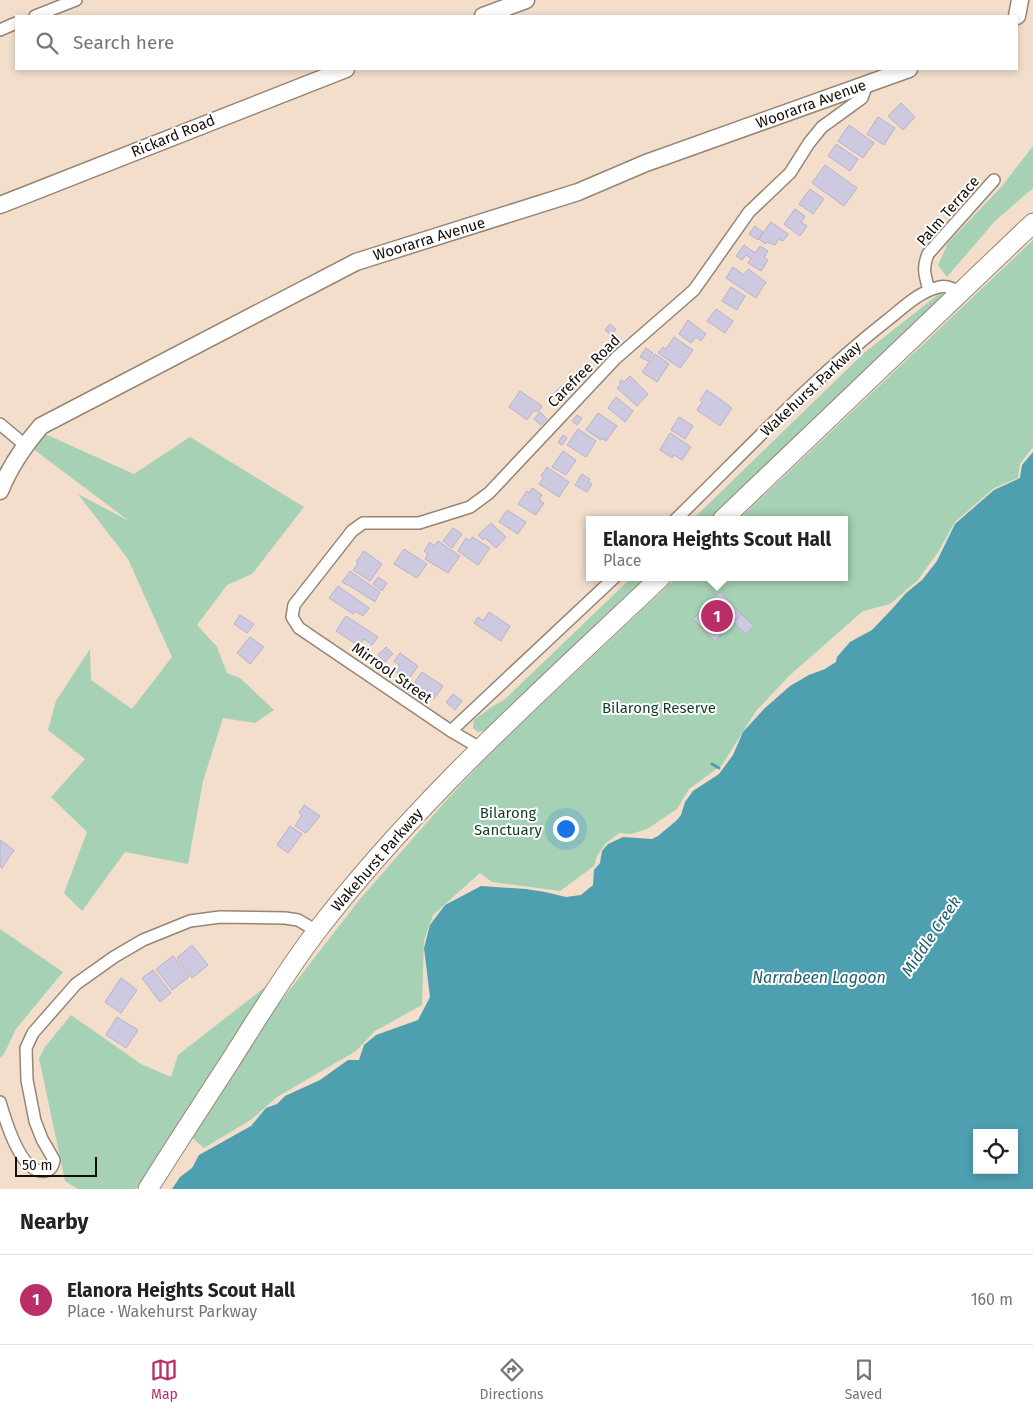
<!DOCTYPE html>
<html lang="en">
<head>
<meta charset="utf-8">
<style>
	:root { --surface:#fff; --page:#f6f6f6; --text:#222; --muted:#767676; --line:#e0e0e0; --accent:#b92e67 }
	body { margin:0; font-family:"Fira Sans",sans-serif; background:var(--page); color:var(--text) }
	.controls { position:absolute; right:15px; bottom:15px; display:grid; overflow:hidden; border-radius:0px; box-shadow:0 2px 8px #0003 }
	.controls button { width:45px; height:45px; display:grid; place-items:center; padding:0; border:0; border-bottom:1px solid var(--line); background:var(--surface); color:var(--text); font:25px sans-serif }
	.scale { position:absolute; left:15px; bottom:12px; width:82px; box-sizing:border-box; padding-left:5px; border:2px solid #140e07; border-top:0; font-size:14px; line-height:18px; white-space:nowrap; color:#140e07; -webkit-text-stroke:4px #fff; paint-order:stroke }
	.you { position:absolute; left:565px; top:828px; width:18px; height:18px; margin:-12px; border:4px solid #fff; border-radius:50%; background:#1a73e8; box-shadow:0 0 0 8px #1a73e833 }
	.badge { display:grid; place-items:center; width:32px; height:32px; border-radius:50%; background:var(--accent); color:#fff; font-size:16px; font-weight:700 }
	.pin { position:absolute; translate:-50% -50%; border:2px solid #fff; box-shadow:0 1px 5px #0006 }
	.popup { position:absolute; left:586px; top:516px; width:262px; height:65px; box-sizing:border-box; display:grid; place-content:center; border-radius:0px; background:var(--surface); filter:drop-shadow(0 1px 4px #0005); font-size:16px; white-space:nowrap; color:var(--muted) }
	.popup b { font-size:19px; color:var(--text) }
	.popup::after { content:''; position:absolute; left:50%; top:100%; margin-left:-10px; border:10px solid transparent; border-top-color:var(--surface) }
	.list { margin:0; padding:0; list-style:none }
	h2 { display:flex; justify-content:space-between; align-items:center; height:65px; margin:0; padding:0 20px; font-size:21px }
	h2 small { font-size:16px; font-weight:400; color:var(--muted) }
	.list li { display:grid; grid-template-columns:32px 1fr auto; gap:15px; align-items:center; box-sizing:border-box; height:90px; padding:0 20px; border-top:1px solid var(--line) }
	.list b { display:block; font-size:19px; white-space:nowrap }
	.list p { margin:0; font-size:16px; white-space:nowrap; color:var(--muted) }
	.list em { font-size:16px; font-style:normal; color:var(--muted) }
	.icon { flex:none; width:28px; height:28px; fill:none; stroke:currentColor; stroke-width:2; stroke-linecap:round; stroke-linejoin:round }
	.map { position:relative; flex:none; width:1033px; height:1189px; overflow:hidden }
	.search { position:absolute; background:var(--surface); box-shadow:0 2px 8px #0003; left:15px; right:15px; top:15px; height:55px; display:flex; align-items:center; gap:12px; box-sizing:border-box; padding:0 18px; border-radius:0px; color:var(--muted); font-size:19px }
	.sheet { height:155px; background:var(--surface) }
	nav { display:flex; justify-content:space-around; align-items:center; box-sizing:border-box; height:70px; border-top:1px solid var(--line); background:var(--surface); font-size:14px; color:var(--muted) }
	nav a { display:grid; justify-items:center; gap:2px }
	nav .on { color:var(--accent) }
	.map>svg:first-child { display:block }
	.green { fill:#a6d1b4 }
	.water { fill:#4e9fb0; fill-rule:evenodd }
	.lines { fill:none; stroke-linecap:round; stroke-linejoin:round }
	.stream { stroke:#4e9fb0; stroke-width:3 }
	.building { fill:#cdc9e1; stroke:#b6b2ca }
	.street-casing { stroke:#968574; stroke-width:14 }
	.secondary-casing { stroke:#968574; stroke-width:19 }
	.primary-casing { stroke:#968574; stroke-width:21 }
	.street { stroke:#fff; stroke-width:11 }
	.secondary { stroke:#fff; stroke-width:16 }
	.primary { stroke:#fff; stroke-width:19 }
	.labels { text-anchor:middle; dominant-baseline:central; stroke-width:4; stroke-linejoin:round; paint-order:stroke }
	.street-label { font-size:15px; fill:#140e07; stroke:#fff }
	.park-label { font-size:15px; fill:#103e25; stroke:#fff }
	.water-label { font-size:16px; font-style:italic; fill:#1d5f6c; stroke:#fff }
</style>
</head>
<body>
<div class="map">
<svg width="1033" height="1189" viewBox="0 0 1033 1189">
	<rect width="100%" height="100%" fill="#f2decb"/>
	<!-- green -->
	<path class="green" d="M1033,146v42l-38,33 -48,56 -9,-12 10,-22 54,-57z
		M1033,240v207l-13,17 -2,14 -24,10 -39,34 -17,30 -20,28 -28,24 -27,7 -73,64 -34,36 -34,54 -33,24 -12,20 -30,20 -16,5 -11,-1 -14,10 -9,13 -3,10 -34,25 -68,-9 -12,-9 -47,42 -9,26 -2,64 -47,26 -19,20 -79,46 -25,22 -48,29 -15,-13 68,-103 103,-133 83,-95 58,-62 176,-165h167v-57h-106z
		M940,293l4,2 -236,225h-16l172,-167z
		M45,434l89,40 56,-37 114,70 -52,67 -25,11 -30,40 20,22 10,26 13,5 34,32 -19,13 -32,-5 -20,63 -15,83 -63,-12 -43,59 -18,-18 23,-61 -36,-35 34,-38 -37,-29 8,-29 34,-52 1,31 41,29 40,-52 -44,-98 -50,-65 51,27 -97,-73z
		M632,577h16l-162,154 -8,1 -5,-4 1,-8 19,-14 11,-6z
		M0,929l63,43 -47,57 -12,25 -4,4z
		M269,984l-133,205h-58l-13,-8 -26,-123 6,-11 26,-32 70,49 30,13 7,-22z"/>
	<!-- water -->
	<path class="water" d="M1033,452v737h-861l8,-12 12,-9 7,-13 52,-29 15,-18 11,-4 8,-8 35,-16 28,-20h11l5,-15 12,-10 42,-15 12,-23 -6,-49 6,-23 15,-20 36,-19 45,3 19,3 21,5 15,-2 12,-10 1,-15 6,-7 2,-12 6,-7 15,-7 29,2 6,-3 19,-16 4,-5 4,-13 8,-11 26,-17 14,-19 10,-23 22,-24 25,-22 19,-11 16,-6 11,-7 1,-5 13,-15 22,-12 21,-22 13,-15 16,-13 15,-19 18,-37 39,-34 26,-12 2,-13zM977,1133h37v37h-37z"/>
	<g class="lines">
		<!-- stream -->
		<path class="stream" d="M712,764l7,4"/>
	</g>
	<!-- building -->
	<path class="building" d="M901,103l14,14 -12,13 -15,-14z
		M878,117l17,11 -11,17 -17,-11z
		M849,125l25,18 -11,15 -25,-17z
		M836,144l22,15 -8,12 -22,-15z
		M825,165l32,23 -13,18 -32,-23z
		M810,189l14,10 -11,15 -14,-10z
		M795,209l10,7 -4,6 6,4 -7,10 -16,-12z
		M771,222l17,12 -5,7 -4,-2 -4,6 -8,-3 -2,2 -6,-5z
		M755,226l8,6 -5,8 -9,-6z
		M744,245l11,8 5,-7 8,5 -4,6 4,3 -7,11 -13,-8 3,-5 -5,-3 -4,5 -6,-4z
		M733,267l11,8 4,-6 18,13 -10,16 -30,-20z
		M731,287l14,9 -8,14 -15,-9z
		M716,309l17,12 -8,12 -18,-12z
		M688,320l18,14 -5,7 -5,-4 -5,6 -12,-9z
		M610,324l6,5 -5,6 -6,-5z
		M674,337l19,13 -13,18 -22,-15 5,-6 3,2z
		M646,348l7,5 -5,8 -8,-4z
		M655,354l14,10 -12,18 -15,-10z
		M630,376l18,18 -11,12 -20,-18 4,-4 -2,-2 3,-2 2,2z
		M561,386l7,7 -7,7 -7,-7z
		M707,390l25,18 -12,18 -23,-16 5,-8 -2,-2z
		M520,391l22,15 -3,5h-6l-6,9 -18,-13z
		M616,397l17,14 -8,11 -17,-14z
		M540,412l7,7 -6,6 -7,-6z
		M598,413l19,13 -11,15 -4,-3 -1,2 -15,-10z
		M577,415l5,3 -5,7 -5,-4z
		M679,417l14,9 -8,13 -14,-9z
		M578,429l18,12 -10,16 -19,-12z
		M670,433l21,14 -9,13 -8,-5 -2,3 -12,-8z
		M563,435l4,3 -5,7 -4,-3z
		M563,451l13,9 -10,15 -14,-8z
		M547,467l22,15 -10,15 -20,-13 4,-6 -2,-2z
		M582,474l8,5 -2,3 4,2 -5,8 -12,-7z
		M532,488l10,7 -3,5 5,3 -8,12 -18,-11 9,-13 2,2z
		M507,510l19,12 -8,12 -19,-12z
		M491,523l15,14 -10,11 -11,-10 -2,2 -5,-5z
		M453,528l9,6 -10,14 -9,-7z
		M472,537l18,11 -12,17 -20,-14 8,-13 4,3z
		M438,541l22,15 -12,17 -23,-14 3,-5 -4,-3 6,-9 4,4z
		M404,549l23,15 -10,14 -23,-14z
		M364,551l18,13 -12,17 -17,-11 5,-6 -2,-2z
		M350,571l30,21 -5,10 -28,-18v1l-5,-3z
		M378,577l9,6 -5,8 -9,-7z
		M338,586l31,22 -6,8 -7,-5 -3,3 -24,-16z
		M720,592l21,22 -26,27 -22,-22z
		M489,612l21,14 -9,15 -27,-18 4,-6 5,4z
		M741,614l13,12 -8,8 -13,-12z
		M240,615l14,9 -7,9 -13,-9z
		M346,616l32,21 -6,8 -8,-6 -5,7 -23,-15z
		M250,637l14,10 -14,17 -13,-11z
		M386,647l7,7 -8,8 -7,-7z
		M400,653l18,13 -10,14 -12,-8 4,-6 -6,-5z
		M422,672l21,14 -9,13 -21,-14z
		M453,694l9,7 -7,9 -9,-8z
		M304,805l16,11 -14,17 -11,-7 7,-11 -3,-2z
		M290,826l12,8 -14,19 -11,-8z
		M0,840l14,10 -12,18 -2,-2z
		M192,945l16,20 -16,13 -15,-20z
		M173,956l16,21 -17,13 -16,-21z
		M153,970l18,23 -11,9 -18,-24z
		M121,978l16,12 -16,23 -16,-11z
		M117,1017l21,13 -12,18 -20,-13z"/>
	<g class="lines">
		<defs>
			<path id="street" d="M35,16l41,-16
				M0,30l16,-7
				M929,290c-4,-14 -7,-22 -1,-36l66,-74
				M0,424l25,21
				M675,520c69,-67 135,-139 210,-198 17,-13 33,-30 54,-35 8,-2 14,1 20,6
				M451,731l164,-154
				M480,748l-29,-17 -152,-103 -7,-11 2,-12 58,-74 11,-8h56l51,-16 19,-14 127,-135 78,-68 55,-78 41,-39 19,-30 13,-16 40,-29 5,-14
				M0,1102c5,17 21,73 45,69 6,-1 8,-5 9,-11l-12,-21 -7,-18 -8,-41 -1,-32 7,-15 43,-49 38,-27 29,-17 47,-19 30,-4 65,1 13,2 19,11"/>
			<path id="secondary" d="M483,16l43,-16
				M1017,16l3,-16
				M0,205l346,-136
				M0,491c10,-25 24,-45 41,-65l315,-164 222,-70 68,-29 263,-94"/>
			<path id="primary" d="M722,520l311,-297
				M148,1189c27,-43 55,-86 83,-129 27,-43 54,-87 85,-128 100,-131 225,-241 345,-355"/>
		</defs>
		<!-- street casing -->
		<use href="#street" class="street-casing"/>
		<!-- secondary casing -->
		<use href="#secondary" class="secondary-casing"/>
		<!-- primary casing -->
		<use href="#primary" class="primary-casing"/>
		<!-- street -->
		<use href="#street" class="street"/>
		<!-- secondary -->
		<use href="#secondary" class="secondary"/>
		<!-- primary -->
		<use href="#primary" class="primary"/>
	</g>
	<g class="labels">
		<!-- street labels -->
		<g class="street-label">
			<text transform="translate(811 104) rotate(-20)">Woorarra Avenue</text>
			<text transform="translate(173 136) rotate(-22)">Rickard Road</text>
			<text transform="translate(948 211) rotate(-49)">Palm Terrace</text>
			<text transform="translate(429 239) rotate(-17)">Woorarra Avenue</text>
			<text transform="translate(584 371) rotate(-45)">Carefree Road</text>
			<text transform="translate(811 389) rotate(-43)">Wakehurst Parkway</text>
			<text transform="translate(392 673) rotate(35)">Mirrool Street</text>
			<text transform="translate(377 860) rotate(-49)">Wakehurst Parkway</text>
		</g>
		<!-- park labels -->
		<g class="park-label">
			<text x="659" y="708">Bilarong Reserve</text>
			<text x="508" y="813">Bilarong<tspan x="508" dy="17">Sanctuary</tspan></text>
		</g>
		<!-- water labels -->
		<g class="water-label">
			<text transform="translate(931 936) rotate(-56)">Middle Creek</text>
			<text x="819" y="977">Narrabeen Lagoon</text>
		</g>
	</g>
</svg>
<div class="controls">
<button><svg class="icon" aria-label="locate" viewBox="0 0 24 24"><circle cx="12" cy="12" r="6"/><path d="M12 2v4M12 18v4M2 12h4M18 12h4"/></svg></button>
</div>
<div class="scale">50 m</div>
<div class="you"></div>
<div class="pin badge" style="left:717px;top:616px">1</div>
<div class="popup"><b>Elanora Heights Scout Hall</b>Place</div>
<div class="search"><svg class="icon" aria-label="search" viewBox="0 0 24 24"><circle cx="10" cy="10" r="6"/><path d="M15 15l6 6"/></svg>Search here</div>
</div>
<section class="sheet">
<h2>Nearby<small></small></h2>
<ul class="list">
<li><span class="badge">1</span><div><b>Elanora Heights Scout Hall</b><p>Place · Wakehurst Parkway</p></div><em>160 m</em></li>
</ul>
</section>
<nav>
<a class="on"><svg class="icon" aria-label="map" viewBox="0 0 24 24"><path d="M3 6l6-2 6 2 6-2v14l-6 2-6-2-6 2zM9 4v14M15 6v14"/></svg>Map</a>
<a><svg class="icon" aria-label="directions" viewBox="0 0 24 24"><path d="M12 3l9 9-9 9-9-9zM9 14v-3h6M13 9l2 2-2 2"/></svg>Directions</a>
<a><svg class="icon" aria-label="saved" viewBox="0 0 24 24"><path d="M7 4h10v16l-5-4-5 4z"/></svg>Saved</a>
</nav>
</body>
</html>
